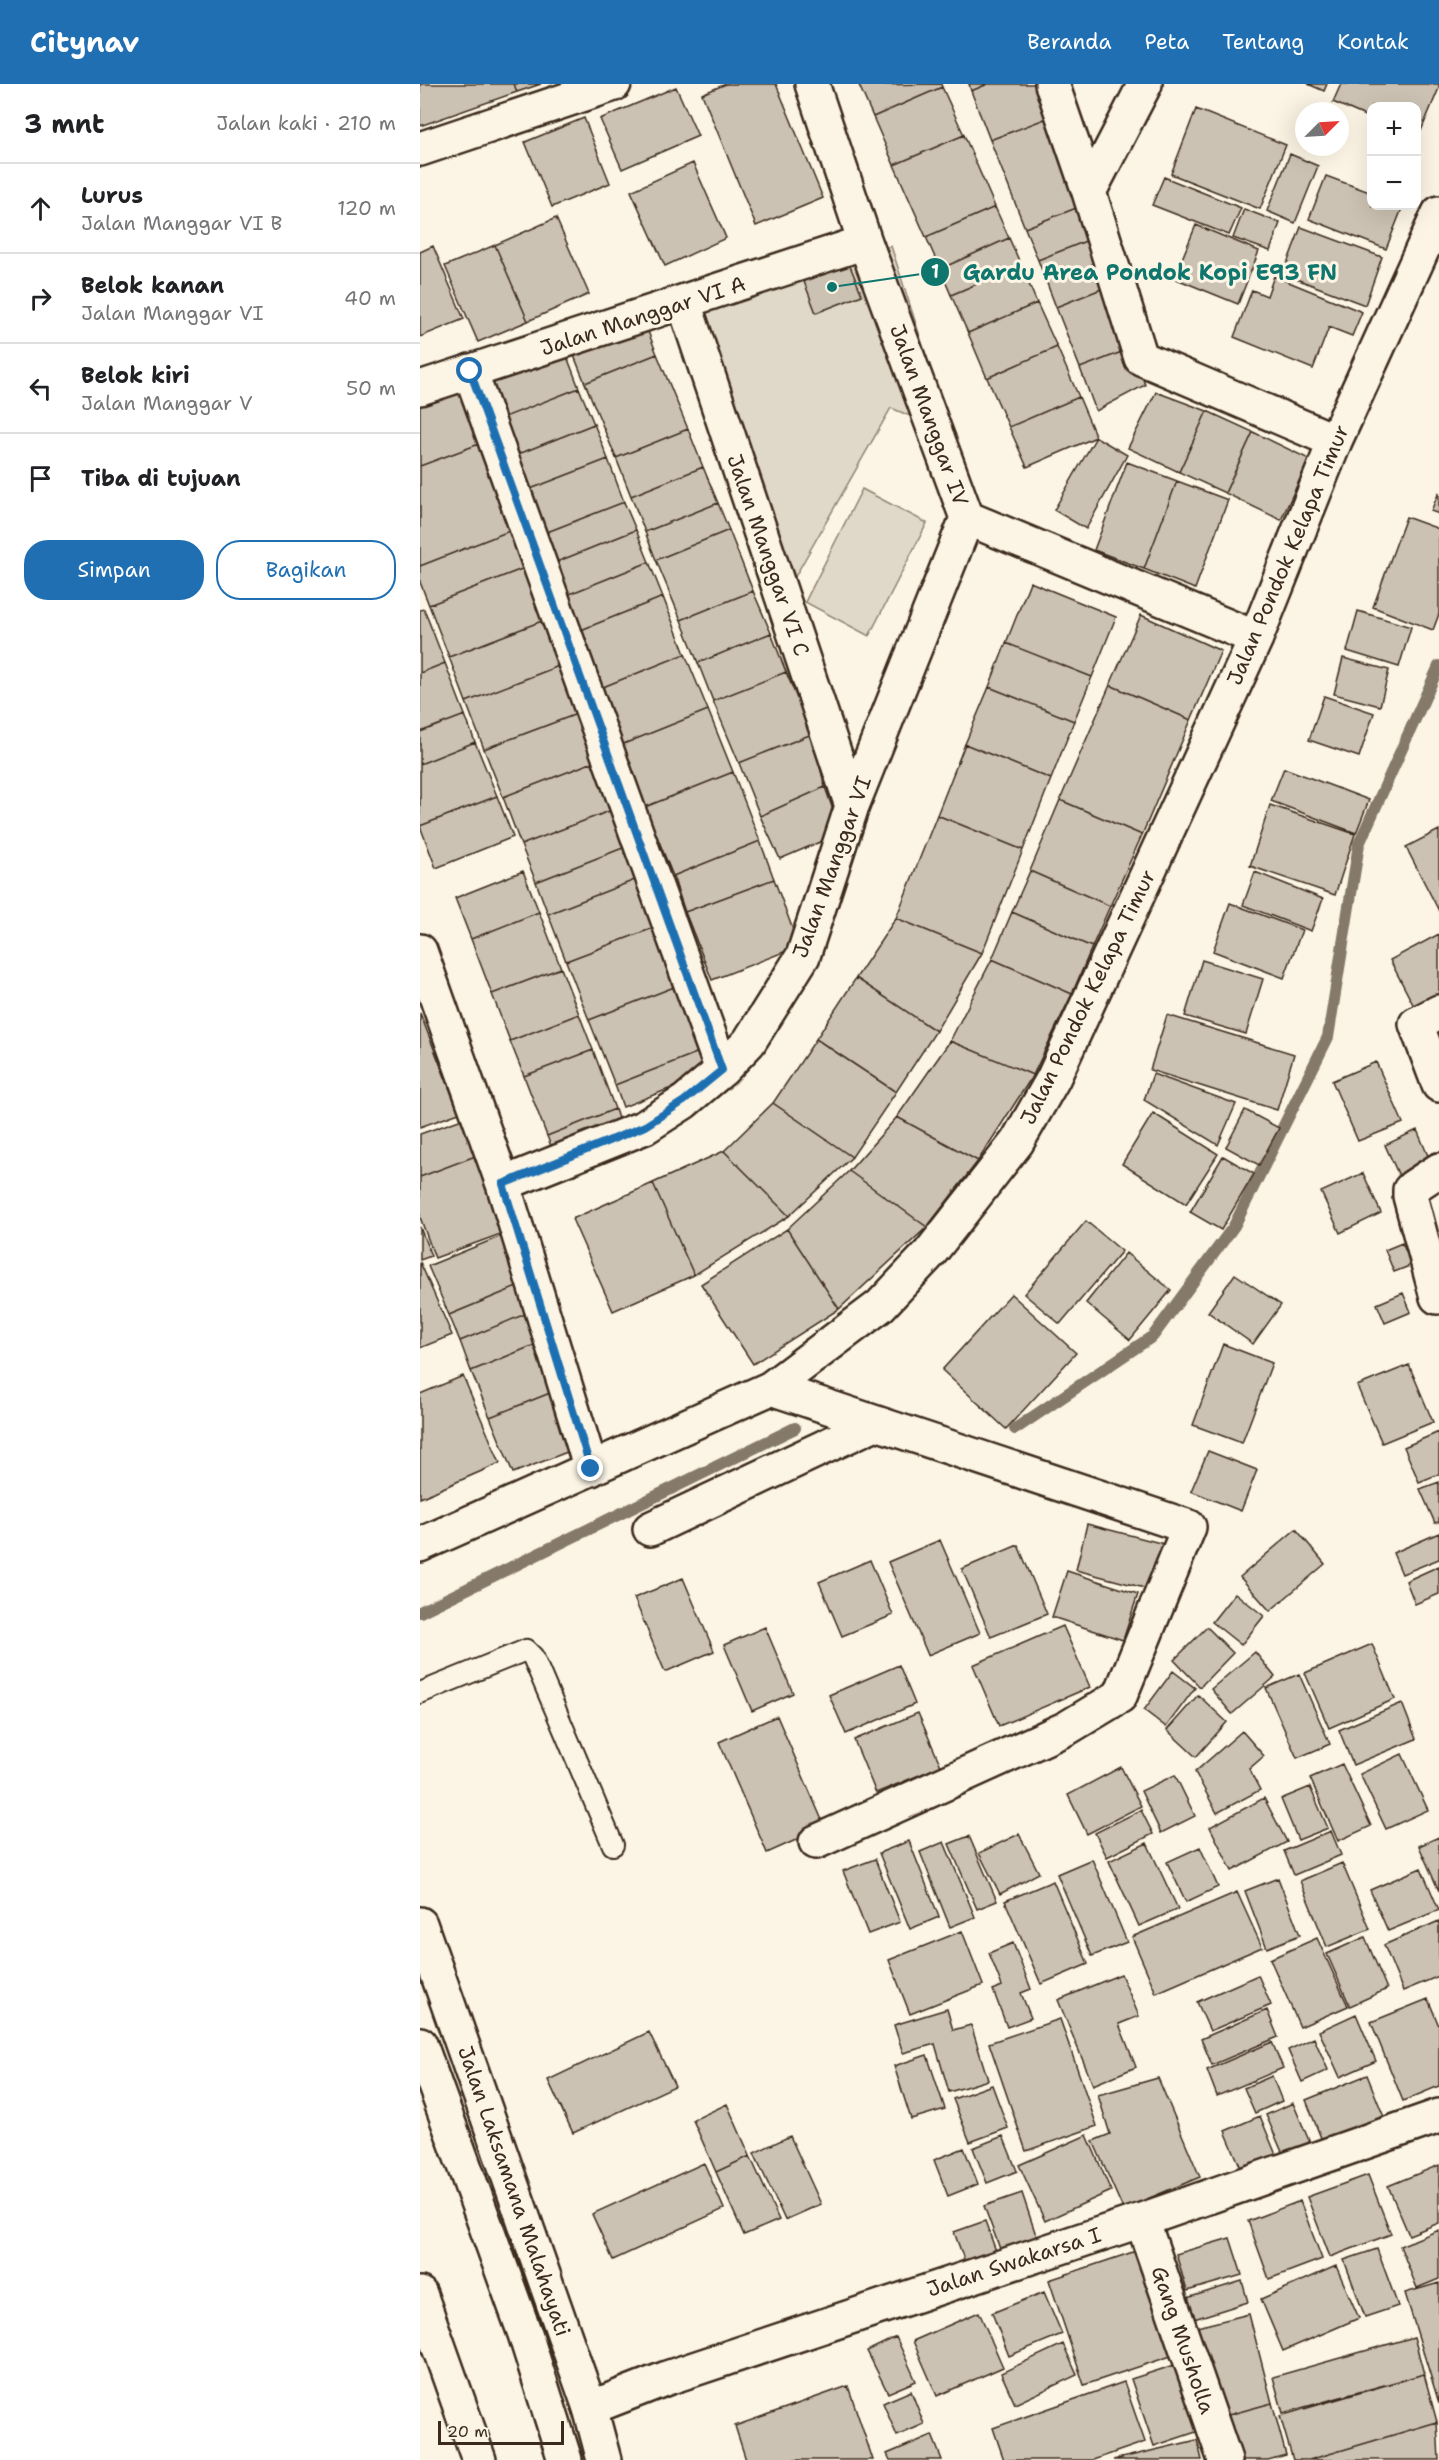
<!DOCTYPE html>
<html lang="id">
<head>
<meta charset="utf-8">
<style>
	:root { --surface:#fff; --page:#f6f6f6; --text:#202124; --muted:#757577; --line:#e0e0e0; --accent:#1f6fb2 }
	body { margin:0; font-family:"Shantell Sans",sans-serif; background:var(--page); color:var(--text) }
	.controls { position:absolute; right:18px; top:18px; display:grid; overflow:hidden; border-radius:12px; box-shadow:0 6px 24px #0002 }
	.controls button { width:54px; height:54px; display:grid; place-items:center; padding:0; border:0; border-bottom:2px solid var(--line); background:var(--surface); color:var(--text); font:30px sans-serif }
	.compass { position:absolute; left:875px; top:18px; width:54px; height:54px; border-radius:50%; background:var(--surface); box-shadow:0 6px 24px #0002; rotate:66deg }
	.scale { position:absolute; left:18px; bottom:15px; width:126px; box-sizing:border-box; padding-left:6px; border:3px solid #3b2a1e; border-top:0; font-size:16px; line-height:21px; white-space:nowrap; color:#3b2a1e; -webkit-text-stroke:4px #fcf5e5; paint-order:stroke }
	.stop { position:absolute; width:18px; height:18px; margin:-14px; border:4px solid #1f6fb2; border-radius:50%; background:#fff }
	.stop.end { background:#1f6fb2; border-color:#fff; box-shadow:0 2px 6px #0008 }
	.list { margin:0; padding:0; list-style:none }
	h2 { display:flex; justify-content:space-between; align-items:center; height:78px; margin:0; padding:0 24px; font-size:26px }
	h2 small { font-size:20px; font-weight:400; color:var(--muted) }
	.list li { display:grid; grid-template-columns:39px 1fr auto; gap:18px; align-items:center; box-sizing:border-box; height:90px; padding:0 24px; border-top:2px solid var(--line) }
	.list b { display:block; font-size:22px; white-space:nowrap }
	.list p { margin:0; font-size:20px; white-space:nowrap; color:var(--muted) }
	.list em { font-size:20px; font-style:normal; color:var(--muted) }
	.actions { display:flex; gap:12px; padding:18px 24px }
	.actions a { flex:1; padding:14px 0; border:2px solid var(--accent); border-radius:24px; text-align:center; font-size:21px; color:var(--accent) }
	.actions .main { background:var(--accent); color:#fff }
	.icon { flex:none; width:33px; height:33px; fill:none; stroke:currentColor; stroke-width:2; stroke-linecap:round; stroke-linejoin:round }
	.map { position:relative; flex:none; width:1019px; height:2376px; overflow:hidden }
	header { display:flex; align-items:center; gap:36px; box-sizing:border-box; height:84px; padding:0 30px; background:var(--accent); color:#fff }
	header strong { font-size:28px }
	nav { display:flex; gap:33px; margin-inline-start:auto; font-size:21px }
	main { display:flex }
	aside { flex:1; background:var(--surface) }
	.map>svg:first-child { display:block }
	.green { fill:#e0d8c8; stroke:#8e8173; stroke-width:1.5 }
	.lines { fill:none; stroke-linecap:round; stroke-linejoin:round }
	.stream { stroke:#85796b; stroke-width:12 }
	.building { fill:#ccc2b3; stroke:#3b2a1e; stroke-width:1.5 }
	.lane-casing { stroke:#3b2a1e; stroke-width:24 }
	.street-casing { stroke:#3b2a1e; stroke-width:38 }
	.primary-casing { stroke:#3b2a1e; stroke-width:38 }
	.highway-casing { stroke:#3b2a1e; stroke-width:38 }
	.lane { stroke:#fcf5e5; stroke-width:20 }
	.street { stroke:#fcf5e5; stroke-width:33 }
	.primary { stroke:#fcf5e5; stroke-width:33 }
	.highway { stroke:#fcf5e5; stroke-width:33 }
	.route { stroke:#1f6fb2; stroke-width:8 }
	.labels { text-anchor:middle; dominant-baseline:central; stroke-width:6; stroke-linejoin:round; paint-order:stroke }
	.street-label { font-size:21px; fill:#3b2a1e; stroke:#fcf5e5 }
	.leader { fill:none; stroke:#0f766e; stroke-width:2 }
	.callout-dot { fill:#0f766e; stroke:#fcf5e5; stroke-width:2 }
	.mark-label { font-size:18px; text-anchor:middle; font-weight:bold; fill:#fff }
	.callout-label { font-size:22px; text-anchor:middle; font-weight:bold; fill:#0f766e; stroke:#fcf5e5; stroke-width:6; stroke-linejoin:round; paint-order:stroke }
</style>
</head>
<body>
<header>
<strong>Citynav</strong>
<nav><a>Beranda</a><a>Peta</a><a>Tentang</a><a>Kontak</a></nav>
</header>
<main>
<aside>
<h2>3 mnt<small>Jalan kaki · 210 m</small></h2>
<ul class="list">
<li><svg class="icon" aria-label="ahead" viewBox="0 0 24 24"><path d="M12 20V5M6 11l6-6 6 6"/></svg><div><b>Lurus</b><p>Jalan Manggar VI B</p></div><em>120 m</em></li>
<li><svg class="icon" aria-label="right" viewBox="0 0 24 24"><path d="M7 20v-9h11M14 6l5 5-5 5"/></svg><div><b>Belok kanan</b><p>Jalan Manggar VI</p></div><em>40 m</em></li>
<li><svg class="icon" aria-label="left" viewBox="0 0 24 24"><path d="M17 20v-9H6M10 6l-5 5 5 5"/></svg><div><b>Belok kiri</b><p>Jalan Manggar V</p></div><em>50 m</em></li>
<li><svg class="icon" aria-label="arrive" viewBox="0 0 24 24"><path d="M6 21V4h12l-3 4 3 4H6"/></svg><div><b>Tiba di tujuan</b></div></li>
</ul>
<div class="actions"><a class="main">Simpan</a><a>Bagikan</a></div>
</aside>
<div class="map">
<svg width="1019" height="2376" viewBox="0 0 1019 2376">
	<rect width="100%" height="100%" fill="#fcf5e5"/>
	<filter id="ink" filterUnits="userSpaceOnUse"><feTurbulence type="fractalNoise" baseFrequency=".0167" numOctaves="2"/><feDisplacementMap in="SourceGraphic" scale="12" xChannelSelector="R" yChannelSelector="G"/><feConvolveMatrix kernelMatrix="1 2 1 2 8 2 1 2 1" color-interpolation-filters="sRGB"/></filter>
	<g filter="url(#ink)">
		<!-- green -->
		<path class="green" d="M471,162l60,187 -60,-25 -99,174 -94,-275z
			M442,405l65,34 -58,113 -64,-34z"/>
		<g class="lines">
			<!-- stream -->
			<path class="stream" d="M595,1345l138,-93 81,-110 94,-189 31,-193 80,-178
				M0,1528l375,-184"/>
		</g>
		<!-- building -->
		<path class="building" d="M0,0h94l3,8 -97,34z
			M94,0h27l-24,8z
			M306,0h50l47,114 -67,28 -54,-132z
			M521,0l1,3 -69,30 -14,-32z
			M549,0h19l-17,7z
			M568,0h48l14,33 -60,23 -19,-49z
			M888,0h19l-3,7z
			M921,0h98v4l-21,50h-2v-32h-44v13l-39,-17z
			M256,3l22,49 -76,33 -22,-50z
			M522,3l22,48 -70,30 -21,-48z
			M776,25l90,36 -26,64 -89,-35z
			M630,33l34,88 -59,23 -35,-88z
			M164,34l26,65 -58,24 -27,-65z
			M544,51l31,72 -69,30 -32,-72z
			M870,70l28,12 -23,57 -28,-12z
			M273,79l33,75 -61,28 -34,-75z
			M906,92l46,17v13h31l-17,43 -77,-30z
			M744,93l77,31 -12,27 -77,-30z
			M664,121l12,32 -58,23 -13,-32z
			M575,123l14,31 -69,31 -14,-32z
			M824,125l36,14 -10,28 -37,-13z
			M136,134l33,76 -61,27 -33,-76z
			M776,141l63,26 -21,53 -64,-26z
			M881,143l81,30 -17,48 -82,-31z
			M676,153l18,47 -58,23 -18,-47z
			M589,154l12,27 -70,30 -11,-26z
			M75,161l33,76 -50,21 -33,-76z
			M13,162l31,73 -44,18v-85z
			M428,177l14,34 -46,18 -13,-34z
			M601,181l16,38 -69,30 -17,-38z
			M854,192l88,36 -10,24 -23,-9 -16,42 -79,-32 18,-47 15,6z
			M694,200l18,64 -52,20 -24,-61z
			M617,219l20,44 -70,31 -19,-45z
			M223,235l14,35 -72,29 -14,-35z
			M143,262l16,42 -87,34 -17,-40z
			M637,263l22,50 -70,30 -22,-49z
			M712,264l13,37 -49,26 -16,-43z
			M237,270l31,75 -72,29 -31,-75z
			M37,301l22,59 -59,22v-67z
			M159,304l15,36 -88,35 -14,-37z
			M736,308l51,19 -28,61 -51,-24z
			M659,313l17,40 -69,30 -18,-40z
			M787,327l46,21 -28,61 -46,-21z
			M174,340l14,35 -88,34 -14,-34z
			M268,345l15,38 -72,29 -15,-38z
			M833,348l56,27 -28,61 -56,-27z
			M676,353l31,18 -41,74 -32,-19z
			M59,360l33,86 -92,36v-100z
			M188,375l16,43 -87,34 -17,-43z
			M707,378l50,19 -33,88 -50,-19z
			M283,383l15,36 -73,29 -14,-36z
			M757,397l51,19 -33,89 -51,-20z
			M1019,408v22l-8,-3z
			M204,418l12,28 -87,35 -12,-29z
			M298,419l11,27 -73,30 -11,-28z
			M986,433l33,12v85l-6,16 -60,-23z
			M92,446l15,37 -98,38 -9,-23v-16z
			M216,446l13,32 -87,35 -13,-32z
			M309,446l24,61 -72,29 -25,-60z
			M229,478l14,35 -87,35 -14,-35z
			M107,483l20,52 -98,38 -20,-52z
			M610,498l86,35 -24,60 -86,-34z
			M333,507l18,42 -73,30 -17,-43z
			M243,513l22,57 -87,35 -22,-57z
			M4,525l21,54 -25,10v-63z
			M938,527l53,16 -12,40 -52,-16z
			M721,531l80,36 -30,69 -81,-35z
			M127,535l17,45 -98,38 -17,-45z
			M351,549l15,39 -73,29 -15,-38z
			M586,559l86,34 -18,44 -85,-34z
			M265,570l23,56 -87,35 -23,-56z
			M923,574l46,12 -9,36 -46,-12z
			M25,579l20,52 -45,17v-59z
			M144,580l18,48 -98,37 -18,-47z
			M366,588l26,62 -73,29 -26,-62z
			M690,601l81,35 -49,115 -82,-35z
			M569,603l85,34 -23,58 -86,-35z
			M904,612l50,17 -15,44 -50,-17z
			M288,626l25,62 -88,35 -24,-62z
			M162,628l19,47 -98,38 -19,-48z
			M45,631l10,27 -55,22v-32z
			M392,650l13,53 -65,29 -21,-53z
			M55,658l22,54 -77,30v-62z
			M545,660l86,35 -28,71 -86,-35z
			M181,675l19,48 -99,38 -18,-48z
			M864,684l85,32 -13,33 -85,-32z
			M313,688l27,69 -87,35 -28,-69z
			M405,703l16,46 -61,26 -20,-43z
			M77,712l16,41 -77,31 -16,-42z
			M640,716l82,35 -32,71 -80,-35z
			M850,721l85,29 -20,61 -85,-29z
			M200,723l13,37 -97,38 -15,-37z
			M517,731l86,35 -41,103 -86,-35z
			M1019,746v81l-33,-64z
			M340,757l14,38 -89,33 -12,-36z
			M213,760l12,32 -97,38 -12,-32z
			M103,787l16,41 -68,27 -16,-41z
			M610,787l80,35 -18,41 -80,-35z
			M835,788l68,27 -12,32 -68,-26z
			M225,792l19,48 -98,37 -18,-47z
			M354,795l25,67 -87,34 -27,-68z
			M810,819l72,27 -18,48 -71,-27z
			M119,828l22,56 -69,26 -21,-55z
			M592,828l80,35 -20,47 -80,-35z
			M476,834l86,35 -46,78 -80,-53z
			M244,840l23,58 -98,38 -23,-59z
			M1019,850v66l-22,12 -27,-52z
			M572,875l80,35 -39,81 -83,-34z
			M782,876l61,19 -17,55 -61,-18z
			M141,884l18,46 -69,27 -18,-47z
			M436,894l80,53 -40,61 -80,-53z
			M267,898l22,66 -94,37 -26,-65z
			M0,929l39,100 -39,14z
			M159,930l14,36 -69,26 -14,-35z
			M747,931l127,39 -17,56 -127,-40z
			M396,955l80,53 -44,65 -79,-54z
			M530,957l83,34 -55,86 -81,-44z
			M289,964l8,22 -94,37 -8,-22z
			M173,966l22,59 -68,27 -23,-60z
			M956,978l27,61 -45,18 -26,-60z
			M733,990l83,30 -18,41 -74,-45z
			M353,1019l79,54 -63,59 -65,-65z
			M195,1025l6,19 -66,28 -8,-20z
			M825,1026l34,18 -20,37 -33,-18z
			M733,1029l65,41 -32,50 -64,-40z
			M477,1033l81,44 -51,66 -78,-56z
			M45,1034l13,37 -58,22v-43z
			M997,1046l15,35 -32,13 -15,-33z
			M304,1067l65,65 -95,59 -41,-92z
			M58,1071l28,77 -71,26 -15,-41v-40z
			M803,1072l31,18 -33,56 -31,-18z
			M429,1087l78,56 -88,82 -52,-80z
			M943,1089l18,40 -41,20 -19,-41z
			M233,1099l41,92 -81,36 -41,-92z
			M666,1137l36,30 -62,73 -36,-30z
			M0,1143l11,29 -11,4z
			M367,1145l52,80 -86,55 -52,-80z
			M84,1151l20,49 -75,31 -21,-49z
			M982,1159l10,22 -18,7 -9,-22z
			M706,1169l45,37 -41,50 -44,-37z
			M0,1178l32,73 -32,13z
			M815,1190l46,31 -28,39 -45,-32z
			M104,1200l11,26 -75,31 -11,-26z
			M983,1209l8,19 -26,11 -8,-19z
			M591,1210l65,59 -70,76 -64,-59z
			M115,1226l9,31 -73,30 -11,-30z
			M124,1257l16,48 -70,28 -19,-46z
			M803,1260l49,19 -30,80 -49,-18z
			M989,1281l24,57 -51,21 -25,-57z
			M43,1292l37,87 -80,35v-104z
			M140,1305l20,58 -67,26 -23,-56z
			M1019,1348v42l-20,8 -15,-35z
			M788,1367l49,19 -16,41 -50,-20z
			M1019,1398v40l-4,1 -15,-34z
			M667,1440l81,21 -12,46 -80,-21z
			M876,1445l29,35 -55,47 -30,-34z
			M1019,1449v26l-37,15 -9,-21z
			M520,1456l40,93 -52,22 -40,-93z
			M598,1461l29,69 -56,23 -29,-68z
			M450,1476l23,55 -51,21 -23,-54z
			M1019,1482v28l-24,10 -9,-23z
			M647,1487l71,23 -15,46 -71,-23z
			M263,1494l31,73 -49,21 -31,-74z
			M815,1509l29,23 -23,29 -29,-23z
			M643,1542l27,61 -91,39 -26,-61z
			M345,1543l28,66 -41,18 -28,-66z
			M787,1543l26,26 -33,34 -26,-27z
			M952,1560l23,55 -66,29 -24,-55z
			M835,1568l20,25 -43,37 -21,-25z
			M479,1581l16,39 -69,30 -17,-39z
			M753,1587l22,17 -29,39 -22,-17z
			M879,1590l31,70 -33,14 -31,-70z
			M778,1611l29,27 -31,35 -29,-27z
			M982,1619l14,36 -63,26 -14,-35z
			M498,1629l23,53 -65,27 -22,-53z
			M357,1632l48,111 -58,26 -48,-111z
			M822,1647l22,25 -15,13 11,21 -43,23 -22,-41z
			M982,1670l26,56 -42,19 -26,-55z
			M922,1680l29,62 -33,15 -28,-63z
			M701,1683l20,39 -54,28 -19,-39z
			M755,1691l20,41 -34,17 -20,-42z
			M890,1703l18,41 -30,12 -17,-41z
			M844,1714l23,44 -55,29 -22,-44z
			M721,1726l12,24 -46,23 -12,-24z
			M911,1747l10,24 -47,20 -10,-24z
			M599,1750l20,39 -39,21 -21,-41z
			M549,1752l28,65 -20,8 -28,-65z
			M1019,1753v54l-20,-45z
			M489,1757l30,76 -29,12 -31,-76z
			M524,1758l31,75 -25,10 -30,-75z
			M727,1759l31,66 -39,17 -30,-65z
			M780,1763l18,40 -32,15 -19,-40z
			M455,1775l25,63 -32,12 -25,-63z
			M672,1775l35,83 -35,14 -35,-82z
			M922,1779l28,66 -43,18 -27,-66z
			M1001,1784l18,42 -51,21 -18,-41z
			M858,1794l22,57 -33,13 -22,-57z
			M633,1797l35,83 -47,20 -36,-83z
			M817,1808l25,55 -106,46 -24,-56z
			M1019,1837v55l-36,15 -19,-46z
			M542,1847l21,54 -73,29 -21,-54z
			M945,1853l22,52 -37,17 -23,-52z
			M897,1854l31,68 -48,21 -30,-68z
			M593,1859l18,46 -10,4 10,25 -24,9 -14,-37 9,-4 -13,-33z
			M701,1890l18,42 -20,8 17,43 -43,18 -35,-85z
			M838,1891l13,30 -61,26 -13,-29z
			M1008,1915l11,27v60l-36,15 -32,-79z
			M527,1925l6,21 18,-5 17,55 -39,12 -14,-48 -32,9 -9,-28z
			M847,1926l11,27 -66,28 -11,-26z
			M936,1930l20,47 -36,16 -21,-46z
			M640,1935l37,107 -71,25 -37,-108z
			M229,1948l26,54 -102,47 -25,-53z
			M894,1954l14,32 -26,12 -14,-32z
			M852,1958l11,26 -66,28 -10,-26z
			M507,1971l18,54 -34,10 -17,-53z
			M947,1991l19,47 -61,26 -19,-48z
			M852,1992l10,25 -27,12 -11,-25z
			M738,1994l42,99 -77,32 -30,-68 17,-7 -12,-39z
			M572,2001l16,43 -38,14 -17,-43z
			M873,2019l23,54 -27,11 -23,-53z
			M307,2020l23,52 -34,16 -23,-52z
			M840,2032l21,51 -34,15 -22,-51z
			M667,2051l24,56 -66,30 -26,-56z
			M370,2052l31,68 -36,16 -31,-67z
			M583,2052l14,35 -30,12 -14,-35z
			M544,2064l14,36 -30,12 -14,-36z
			M330,2072l29,64 -35,15 -28,-63z
			M284,2079l20,46 -111,51 -21,-46z
			M1019,2081v58l-30,12 -21,-49z
			M948,2091l23,59 -61,23 -23,-60z
			M602,2109l16,48 -36,13 -18,-48z
			M880,2117l22,58 -53,20 -21,-58z
			M565,2137l11,30 -31,11 -11,-30z
			M1019,2146v49l-22,9 -17,-42z
			M810,2154l12,37 -55,16 -11,-37z
			M957,2165l21,57 -33,11 -21,-57z
			M719,2166l35,105 -90,30 -35,-105z
			M916,2182l23,52 -76,33 -22,-52z
			M822,2197l6,21 -54,17 -7,-21z
			M1019,2199v120l-34,-110z
			M624,2208l18,42 -53,22 -17,-43z
			M559,2228l24,55 -66,29 -24,-55z
			M829,2230l23,89 -51,14 -24,-90z
			M476,2253l20,44 -28,12 -21,-42z
			M994,2253l10,37 -141,39 -10,-36z
			M643,2260l14,31 -62,29 -14,-31z
			M758,2280l21,67 -45,15 -23,-67z
			M1004,2290l13,48 -128,38h-16l-13,-44z
			M704,2298l21,60 -52,18h-89l-11,-32z
			M428,2302l25,74h-127l-11,-34z
			M491,2307l13,33 -27,12 -14,-33z
			M852,2319l14,52 -18,5h-36l-11,-43z
			M1017,2338l2,38h-130z
			M512,2351l10,25h-52l-3,-6z
			M777,2356l5,20h-89z"/>
		<g class="lines">
			<defs>
				<path id="lane" d="M0,1609l106,-43 7,7 80,188"/>
				<path id="street" d="M392,0l53,158 102,276 289,120
					M632,0l37,108 52,166 194,83
					M0,65l194,-65
					M669,108l56,-108
					M264,219l168,503
					M50,287l252,699
					M0,304l445,-146
					M0,867l83,233 88,285
					M1019,928l-23,12 23,61
					M83,1100l142,-57 39,-25 38,-32 27,-28 54,-86 49,-150 115,-288
					M1017,1213l-27,-101v-6l3,-3 26,-17
					M351,1304l418,139 -69,169 -53,32 -251,114
					M230,1445l225,-106
					M0,1461l351,-157 109,-82 50,-53 87,-111 36,-63 203,-441 79,-197 104,-228
					M722,2136l83,240
					M170,2324l77,-30 475,-158 297,-104"/>
				<path id="primary" d="M0,1840l170,484 14,52"/>
				<path id="highway" d="M0,1960l105,290 40,126
					M0,2210l59,166"/>
			</defs>
			<!-- lane casing -->
			<use href="#lane" class="lane-casing"/>
			<!-- street casing -->
			<use href="#street" class="street-casing"/>
			<!-- primary casing -->
			<use href="#primary" class="primary-casing"/>
			<!-- highway casing -->
			<use href="#highway" class="highway-casing"/>
			<!-- lane -->
			<use href="#lane" class="lane"/>
			<!-- street -->
			<use href="#street" class="street"/>
			<!-- primary -->
			<use href="#primary" class="primary"/>
			<!-- highway -->
			<use href="#highway" class="highway"/>
		</g>
	</g>
	<g class="lines" filter="url(#ink)">
		<!-- route -->
		<path class="route" d="M50,287l252,699 -38,31 -39,25 -142,58 88,285"/>
	</g>
	<g class="labels">
		<!-- street labels -->
		<g class="street-label">
			<text transform="translate(223 232) rotate(-18)">Jalan Manggar VI A</text>
			<text transform="translate(509 331) rotate(70)">Jalan Manggar IV</text>
			<text transform="translate(348 471) rotate(71)">Jalan Manggar VI C</text>
			<text transform="translate(868 471) rotate(-67)">Jalan Pondok Kelapa Timur</text>
			<text transform="translate(412 783) rotate(-70)">Jalan Manggar VI</text>
			<text transform="translate(668 913) rotate(-64)">Jalan Pondok Kelapa Timur</text>
			<text transform="translate(94 2107) rotate(71)">Jalan Laksamana Malahayati</text>
			<text transform="translate(594 2178) rotate(-18)">Jalan Swakarsa I</text>
			<text transform="translate(763 2256) rotate(71)">Gang Musholla</text>
		</g>
	</g>
	<!-- callouts -->
	<path class="leader" d="M412 203L515 188"/>
	<g class="callout-dot">
		<circle cx="412" cy="203" r="6"/>
		<circle cx="515" cy="188" r="15"/>
	</g>
	<g class="mark-label">
		<text x="515" y="194">1</text>
	</g>
	<g class="callout-label">
		<text x="730" y="196">Gardu Area Pondok Kopi E93 FN</text>
	</g>
</svg>
<div class="controls">
<button>+</button>
<button>−</button>
</div>
<svg class="compass" viewBox="-18 -18 36 36"><path d="M0-13l5 13h-10z" fill="#e53935"/><path d="M0 13l5-13h-10z" fill="#757577"/></svg>
<div class="scale">20 m</div>
<div class="stop" style="left:50px;top:287px"></div>
<div class="stop end" style="left:171px;top:1385px"></div>
</div>
</main>
</body>
</html>
